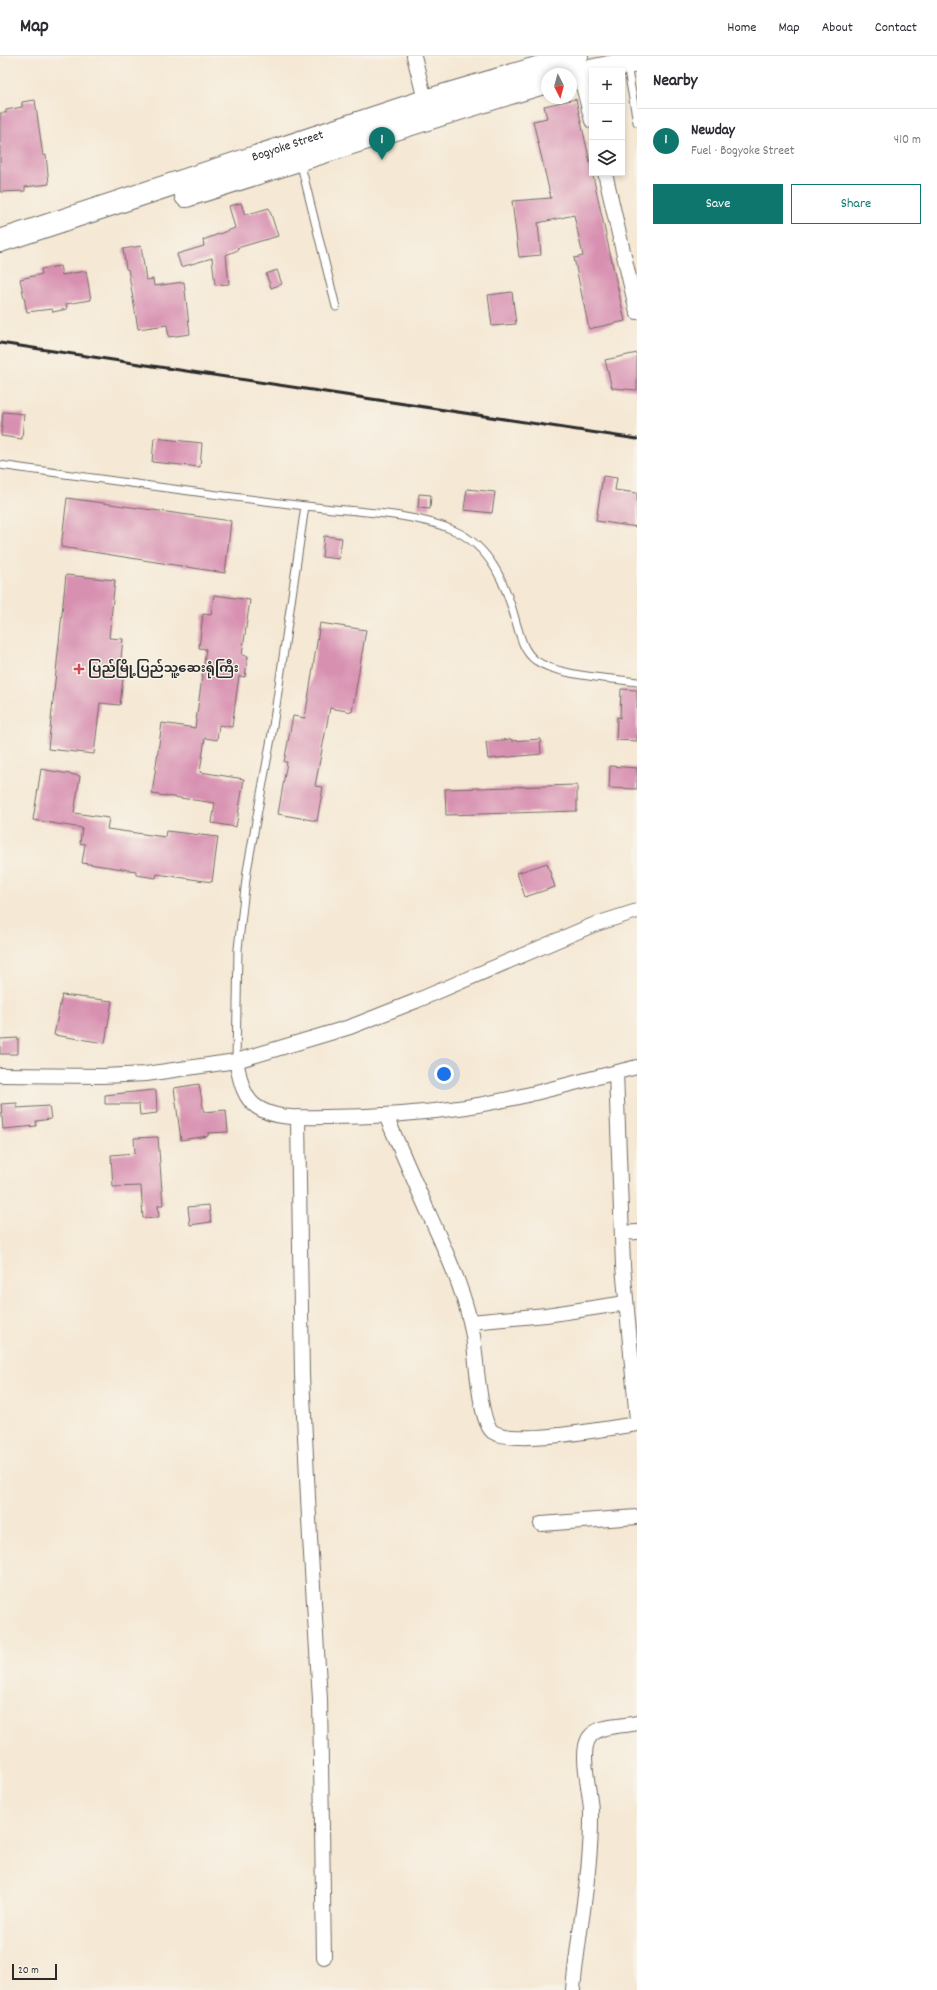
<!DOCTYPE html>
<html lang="en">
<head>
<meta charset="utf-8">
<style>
	:root { --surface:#fff; --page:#f2f2f3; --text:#2b2b33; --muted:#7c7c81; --line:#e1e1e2; --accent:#0f766e }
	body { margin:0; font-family:Dekko,"Noto Sans Myanmar",sans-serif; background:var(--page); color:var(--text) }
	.controls { position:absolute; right:12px; top:12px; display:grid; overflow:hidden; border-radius:0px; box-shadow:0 2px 6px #0003 }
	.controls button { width:36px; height:36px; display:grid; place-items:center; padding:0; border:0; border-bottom:1px solid var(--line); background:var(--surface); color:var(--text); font:20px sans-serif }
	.compass { position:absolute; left:541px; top:12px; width:36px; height:36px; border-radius:50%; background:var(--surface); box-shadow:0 2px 6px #0003; rotate:174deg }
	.scale { position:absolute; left:12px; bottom:10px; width:45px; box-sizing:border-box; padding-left:4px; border:2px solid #2b2b2b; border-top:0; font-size:11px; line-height:14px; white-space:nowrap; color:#2b2b2b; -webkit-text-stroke:3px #f7f3e8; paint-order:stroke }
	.you { position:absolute; left:444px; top:1018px; width:14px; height:14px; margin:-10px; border:3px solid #fff; border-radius:50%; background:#1a73e8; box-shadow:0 0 0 6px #1a73e833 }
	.badge { display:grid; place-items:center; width:26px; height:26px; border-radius:50%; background:var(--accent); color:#fff; font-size:13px; font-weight:700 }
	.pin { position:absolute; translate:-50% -33px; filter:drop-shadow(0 1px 2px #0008) }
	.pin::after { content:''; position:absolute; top:21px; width:14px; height:12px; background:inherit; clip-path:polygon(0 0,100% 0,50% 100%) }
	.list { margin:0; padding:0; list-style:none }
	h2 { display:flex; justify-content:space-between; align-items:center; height:52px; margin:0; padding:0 16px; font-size:17px }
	h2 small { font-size:13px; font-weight:400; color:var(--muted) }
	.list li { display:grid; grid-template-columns:26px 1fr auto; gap:12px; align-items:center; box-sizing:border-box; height:64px; padding:0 16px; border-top:1px solid var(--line) }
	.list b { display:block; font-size:15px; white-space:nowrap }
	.list p { margin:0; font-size:13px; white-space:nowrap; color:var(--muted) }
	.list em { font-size:13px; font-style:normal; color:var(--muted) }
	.actions { display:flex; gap:8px; padding:12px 16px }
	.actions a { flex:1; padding:9px 0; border:1px solid var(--accent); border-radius:0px; text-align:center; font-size:14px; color:var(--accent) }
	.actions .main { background:var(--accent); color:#fff }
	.icon { flex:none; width:22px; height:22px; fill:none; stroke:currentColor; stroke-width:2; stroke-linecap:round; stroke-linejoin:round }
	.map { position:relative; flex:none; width:637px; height:1934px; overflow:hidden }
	header { display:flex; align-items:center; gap:24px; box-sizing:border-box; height:56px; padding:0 20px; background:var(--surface); border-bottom:1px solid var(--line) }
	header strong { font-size:19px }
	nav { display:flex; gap:22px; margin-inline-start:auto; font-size:14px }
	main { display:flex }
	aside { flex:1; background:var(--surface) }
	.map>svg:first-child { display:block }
	.building { fill:#d890b1 }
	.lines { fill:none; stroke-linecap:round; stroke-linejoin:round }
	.lane-casing { stroke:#726d66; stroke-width:9 }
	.street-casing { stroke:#726d66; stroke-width:16 }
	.primary-casing { stroke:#726d66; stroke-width:24 }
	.lane { stroke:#fff; stroke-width:7 }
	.street { stroke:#fff; stroke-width:14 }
	.primary { stroke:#fff; stroke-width:22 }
	.rail { stroke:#2b2b2b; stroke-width:3 }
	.poi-dot { fill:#d1495b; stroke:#f7f3e8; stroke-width:1.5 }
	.labels { text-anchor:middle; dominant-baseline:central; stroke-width:3; stroke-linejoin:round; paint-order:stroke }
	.street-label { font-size:13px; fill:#2b2b2b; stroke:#f7f3e8 }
	.poi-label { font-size:13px; font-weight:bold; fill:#2b2b2b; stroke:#f7f3e8; text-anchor:start }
</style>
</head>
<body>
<header>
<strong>Map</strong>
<nav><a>Home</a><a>Map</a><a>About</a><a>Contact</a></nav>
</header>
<main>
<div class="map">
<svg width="637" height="1934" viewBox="0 0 637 1934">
	<rect width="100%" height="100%" fill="#f7f3e8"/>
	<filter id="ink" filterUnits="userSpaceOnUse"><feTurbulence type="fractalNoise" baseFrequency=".025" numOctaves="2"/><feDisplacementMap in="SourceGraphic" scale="8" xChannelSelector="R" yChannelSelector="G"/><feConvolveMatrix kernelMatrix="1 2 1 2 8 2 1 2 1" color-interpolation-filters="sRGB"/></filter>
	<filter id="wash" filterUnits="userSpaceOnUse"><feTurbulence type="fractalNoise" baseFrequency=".012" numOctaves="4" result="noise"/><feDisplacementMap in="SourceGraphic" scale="16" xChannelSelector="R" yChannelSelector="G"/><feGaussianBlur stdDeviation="0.9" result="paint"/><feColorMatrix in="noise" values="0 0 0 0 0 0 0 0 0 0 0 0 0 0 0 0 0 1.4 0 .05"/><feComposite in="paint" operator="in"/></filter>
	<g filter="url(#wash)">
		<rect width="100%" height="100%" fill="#f5e8d4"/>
		<g id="blocks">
			<!-- building -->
			<path class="building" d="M576,43l49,222 -36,8 -15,-71 9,-2 -9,-41 -36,8 3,32 -22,2 -7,-56 39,-3 -18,-77 14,-3 -3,-12z
				M35,44l8,56 3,-1 3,29 -24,3v4l-25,1v-79h6v-3l16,-3v-5z
				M241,147l4,12 24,-7 9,28 -41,12 1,2 -12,5 3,29 -14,1 -3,-27 -31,9 -4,-13 27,-8 -1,-6 32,-12 -6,-22z
				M141,190l5,34 7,-1 1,7 30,-4 6,52 -21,3 -2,-12 -29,4 -10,-60h-2l-3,-20z
				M60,210l2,9 24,-4 5,29 -25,4 1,5 -14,3 -1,-3 -25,3 -7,-33 22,-5 -1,-5z
				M277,214l5,14 -11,4 -5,-14z
				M512,236l4,32 -24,2 -4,-31z
				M637,297v37l-25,-2 -7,-28z
				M3,356l21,2 -2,25 -21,-3z
				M154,382l48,5 -2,24 -48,-5z
				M603,420l14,2 -2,12 22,3v34l-41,-6z
				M467,433l28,3 -3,21 -28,-3z
				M419,438l12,1 -1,14 -12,-1z
				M67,442l164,23 -6,52 -164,-26z
				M324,480l18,2 -3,21 -17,-2z
				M66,519l49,5 -6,58 14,1 -4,38 4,1 -3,27 -20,-2 -6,51 -46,-5z
				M214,539l36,5 -8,55 6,1 -3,21 -6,-1 -7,51 -13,-2 -2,15 -12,-2 -5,34 44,7 -8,48 -24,-4 3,-20 -63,-9 10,-71 33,5 11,-79 -7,-1 4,-34 8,1z
				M320,567l46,7 -14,82 -22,-4 -15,78 8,1 -6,34 -39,-7 9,-52h-3l9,-46 12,2z
				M621,633l16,1v51l-21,-1 1,-23 3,1z
				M511,683l1,2 28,-2 1,15 -53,5 -2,-17z
				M610,710l27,2v21l-28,-1z
				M41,713l39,7 -6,37 35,5 -2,11 58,8 1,-6 52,6 -6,45 -55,-8 -1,4 -20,-3v-4l-54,-8 3,-19 -5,-1 2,-15 -49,-8z
				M577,729v26l-131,4 -1,-26z
				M547,807l8,24 -30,10 -8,-24z
				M62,939l50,6 -7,42 -51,-8z
				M18,982v16h-18v-15z
				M199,1028l5,28 22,-2 2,22 -20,1v3l-27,4 -7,-52z
				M154,1034l2,1 1,22 -17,2 -1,-11h-34v-9z
				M17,1047v5l32,-2 2,13 -15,2v5l-33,3 -2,-25z
				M158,1081l5,68h-5l1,12 -16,1 -2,-32 -28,1 -2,-32 24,-2 -1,-15z
				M209,1149l2,17 -21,3 -2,-18z"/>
		</g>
	</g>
	<g filter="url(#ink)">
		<use href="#blocks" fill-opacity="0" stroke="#726d66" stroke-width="1"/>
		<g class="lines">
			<defs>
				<path id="lane" d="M627,9l10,57
					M300,105l36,146
					M0,409c102,14 204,29 306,41 45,6 106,6 147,24 38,16 53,55 63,92 4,13 7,29 19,38 22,16 74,18 102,22
					M236,1005l2,-112 9,-78 25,-138 33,-227"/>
				<path id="street" d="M414,0l13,52
					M578,10l14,55
					M605,117l32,139
					M236,1005c4,16 6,36 21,46 19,13 46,10 68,10 47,0 94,-3 141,-10 58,-9 114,-26 171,-40
					M616,1016l7,194 14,154
					M0,1019l103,1 43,-2 90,-13 114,-34 66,-26 177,-76 44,-14
					M386,1060c15,34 29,67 44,100 17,39 36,78 43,120 3,18 6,87 20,96 23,14 115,-4 144,-8
					M298,1061l4,258 8,163 10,161 4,258
					M622,1177l15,-1
					M471,1266l75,-7 80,-12
					M541,1468l96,-7
					M573,1934c5,-59 19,-118 18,-178 0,-19 -12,-59 -2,-74 9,-14 34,-11 48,-15"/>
				<g id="primary">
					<path d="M571,19l66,-14"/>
					<path d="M186,140c120,-38 240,-78 361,-114"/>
					<path id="s1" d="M0,185l425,-140 152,-45"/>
				</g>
			</defs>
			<!-- lane casing -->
			<use href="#lane" class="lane-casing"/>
			<!-- street casing -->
			<use href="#street" class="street-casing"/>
			<!-- primary casing -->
			<use href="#primary" class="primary-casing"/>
			<!-- lane -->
			<use href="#lane" class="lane"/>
			<!-- street -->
			<use href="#street" class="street"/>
			<!-- primary -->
			<use href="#primary" class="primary"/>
			<!-- rail -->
			<path class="rail" d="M0,287l637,96"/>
		</g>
	</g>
	<!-- markers -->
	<path class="poi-dot" d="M77 607h4v4h4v4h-4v4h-4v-4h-4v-4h4z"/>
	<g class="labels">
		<!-- street labels -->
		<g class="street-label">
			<text stroke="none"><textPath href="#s1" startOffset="303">Bogyoke Street</textPath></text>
		</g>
		<!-- poi labels -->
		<g class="poi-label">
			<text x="88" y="613">ပြည်မြို့ပြည်သူ့ဆေးရုံကြီး</text>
		</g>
	</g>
</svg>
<div class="controls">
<button>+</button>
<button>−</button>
<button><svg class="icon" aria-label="layers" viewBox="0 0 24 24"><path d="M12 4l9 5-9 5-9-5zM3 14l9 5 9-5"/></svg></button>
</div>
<svg class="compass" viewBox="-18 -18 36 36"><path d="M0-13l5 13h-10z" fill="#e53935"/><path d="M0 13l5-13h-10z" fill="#7c7c81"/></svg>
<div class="scale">20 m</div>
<div class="you"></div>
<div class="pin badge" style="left:382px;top:104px">1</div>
</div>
<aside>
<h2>Nearby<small></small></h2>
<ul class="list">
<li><span class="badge">1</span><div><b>Newday</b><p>Fuel · Bogyoke Street</p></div><em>410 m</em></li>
</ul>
<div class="actions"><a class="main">Save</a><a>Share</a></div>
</aside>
</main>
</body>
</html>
